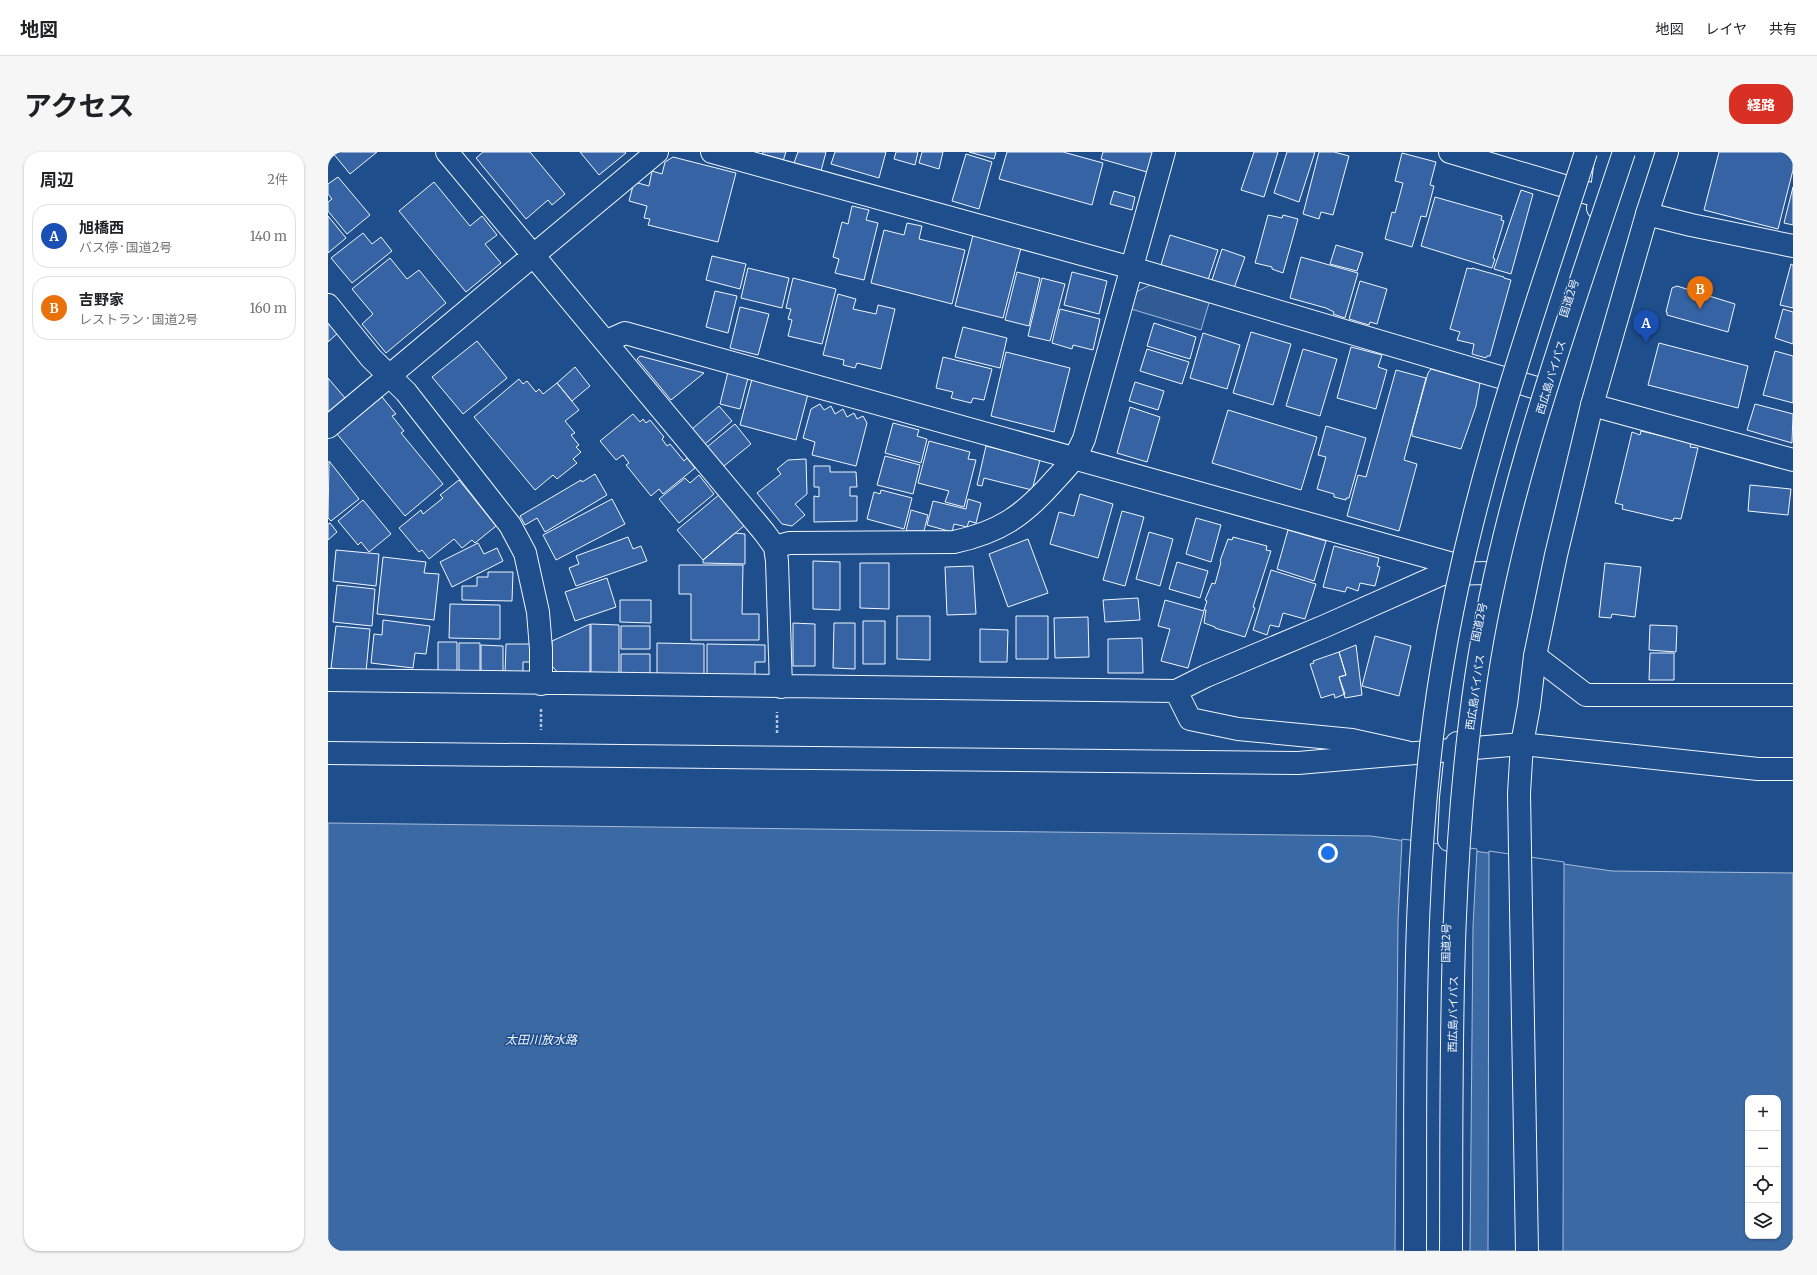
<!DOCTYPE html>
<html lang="ja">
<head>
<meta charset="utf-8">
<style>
	:root { --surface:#fff; --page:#f6f6f6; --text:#202124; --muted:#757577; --line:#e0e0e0; --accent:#d93025 }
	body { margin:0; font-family:Merriweather,"Noto Sans JP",serif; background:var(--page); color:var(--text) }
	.controls { position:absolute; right:12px; bottom:12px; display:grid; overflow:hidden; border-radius:8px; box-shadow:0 1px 3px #0004 }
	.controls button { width:36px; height:36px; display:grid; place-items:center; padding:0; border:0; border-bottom:1px solid var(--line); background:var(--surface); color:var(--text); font:20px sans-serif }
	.you { position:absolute; left:1000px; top:701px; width:14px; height:14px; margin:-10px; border:3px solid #fff; border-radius:50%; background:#1a73e8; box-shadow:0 0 0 6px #1a73e833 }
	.badge { display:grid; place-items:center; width:26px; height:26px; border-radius:50%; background:var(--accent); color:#fff; font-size:13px; font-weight:700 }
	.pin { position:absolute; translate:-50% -33px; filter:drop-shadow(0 1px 2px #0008) }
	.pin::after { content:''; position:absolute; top:21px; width:14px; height:12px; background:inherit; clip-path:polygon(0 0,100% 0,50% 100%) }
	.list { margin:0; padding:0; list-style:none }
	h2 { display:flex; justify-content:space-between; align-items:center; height:52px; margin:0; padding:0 16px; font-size:17px }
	h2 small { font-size:13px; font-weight:400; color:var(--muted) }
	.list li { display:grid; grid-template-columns:26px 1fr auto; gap:12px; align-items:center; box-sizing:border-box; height:64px; margin:0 8px 8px; padding:0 8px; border:1px solid var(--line); border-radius:16px }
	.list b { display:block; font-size:15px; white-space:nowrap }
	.list p { margin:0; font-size:13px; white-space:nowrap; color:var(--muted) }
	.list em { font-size:13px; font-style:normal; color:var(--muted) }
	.icon { flex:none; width:22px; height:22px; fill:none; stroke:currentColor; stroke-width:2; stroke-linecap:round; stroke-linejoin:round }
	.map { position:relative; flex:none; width:1465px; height:1099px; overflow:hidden; border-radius:16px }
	header { display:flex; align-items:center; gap:24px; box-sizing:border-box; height:56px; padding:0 20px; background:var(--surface); border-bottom:1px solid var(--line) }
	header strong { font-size:19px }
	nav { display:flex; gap:22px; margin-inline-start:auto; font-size:14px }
	.intro { display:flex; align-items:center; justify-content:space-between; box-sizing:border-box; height:96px; padding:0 24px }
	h1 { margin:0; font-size:28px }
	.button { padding:10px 18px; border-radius:16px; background:var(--accent); color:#fff; font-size:14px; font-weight:700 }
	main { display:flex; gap:24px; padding:0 24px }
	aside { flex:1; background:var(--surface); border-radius:16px; box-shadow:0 1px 3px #0004 }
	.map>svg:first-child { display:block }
	.parking { fill:#305b95; stroke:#a8bbd7 }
	.water { fill:#3b69a3; stroke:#a8bbd7; fill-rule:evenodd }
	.pier { fill:#1f4e8c; stroke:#a8bbd7 }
	.building { fill:#3563a3; stroke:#f2f6ff }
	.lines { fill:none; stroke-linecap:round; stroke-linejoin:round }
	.minor-casing { stroke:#f2f6ff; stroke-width:24 }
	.tertiary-casing { stroke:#f2f6ff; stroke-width:24 }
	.trunk-casing { stroke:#f2f6ff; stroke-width:24 }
	.path { stroke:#b3c4dc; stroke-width:2.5; stroke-dasharray:3 2; stroke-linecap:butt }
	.minor { stroke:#1f4e8c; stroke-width:22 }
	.tertiary { stroke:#1f4e8c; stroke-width:22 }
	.trunk { stroke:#1f4e8c; stroke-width:22 }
	.motorway-bridge-casing { stroke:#f2f6ff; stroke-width:24; stroke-linecap:butt }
	.motorway-bridge { stroke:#1f4e8c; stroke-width:22 }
	.labels { text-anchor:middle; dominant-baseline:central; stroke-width:3; stroke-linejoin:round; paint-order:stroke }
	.street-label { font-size:11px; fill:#f2f6ff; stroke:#1f4e8c }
	.water-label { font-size:12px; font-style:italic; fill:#f2f6ff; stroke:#1f4e8c }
</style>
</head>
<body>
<header>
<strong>地図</strong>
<nav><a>地図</a><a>レイヤ</a><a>共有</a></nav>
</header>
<div class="intro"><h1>アクセス</h1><a class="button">経路</a></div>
<main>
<aside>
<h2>周辺<small>2件</small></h2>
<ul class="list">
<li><span class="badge" style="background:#1a4fb4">A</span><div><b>旭橋西</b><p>バス停 · 国道2号</p></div><em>140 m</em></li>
<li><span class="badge" style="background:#e8710a">B</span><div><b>吉野家</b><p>レストラン · 国道2号</p></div><em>160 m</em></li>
</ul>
</aside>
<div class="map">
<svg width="1465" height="1099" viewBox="0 0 1465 1099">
	<rect width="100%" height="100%" fill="#1f4e8c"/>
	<!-- parking -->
	<path class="parking" d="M822,133l59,18 -8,27 -70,-21 5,-17z"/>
	<!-- water -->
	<path class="water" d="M0,671l1043,13 241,35 181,2v378h-1465zM1420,946h30v138h-30z"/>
	<!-- pier -->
	<path class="pier" d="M1074,687l75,10 -4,77 -3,325h-75l3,-330z
		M1161,699l75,11 -1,389h-75z"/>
	<!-- building -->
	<path class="building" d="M4,0h45l-27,22z
		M155,0h47l35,42 -13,11 -4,-5 -22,19 -50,-61z
		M252,0h45l1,1 -27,22z
		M435,0h23l-3,9 -21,-6z
		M470,0h28l-5,19 -27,-8z
		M507,0h51l-7,26 -48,-14z
		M568,0h22l-3,13 -21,-6z
		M594,0h21l-4,17 -20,-6z
		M641,0h27l-2,7z
		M679,0h56l40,11 -11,42 -93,-26z
		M775,0h50l-6,20 -46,-13z
		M926,0h24l-14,45 -23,-7z
		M959,0h28l-16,50 -25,-9z
		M991,0h15l15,4 -16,59 -12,-3 -2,7 -16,-5z
		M1391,0h74v18l-15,59 -74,-19z
		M1074,1l34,9 -6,23 4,1 -8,31 -5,-1 -9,31 -27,-8 7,-27 3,1 8,-30 -8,-2z
		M638,2l26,8 -13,47 -27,-8z
		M345,5l63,16 -18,69 -70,-17 2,-6 -6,-1 3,-12 -18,-5 5,-19 15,4 3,-15 10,3 3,-12z
		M10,25l32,38 -23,19 -19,-23v-9l4,-3 -4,-5v-10z
		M106,30l36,44 12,-10 15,19 -12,9 16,19 -35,29 -67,-81z
		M1465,35v38l-9,-2z
		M1193,38l12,4 -22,80 -17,-5z
		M786,39l21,6 -3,13 -22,-6z
		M1107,45l67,19 -1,4 3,1 -11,37 2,1 -3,9 -71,-22z
		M524,54l17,4 -3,10 12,3 -14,57 -29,-7 4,-14 -6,-2 9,-35 6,2z
		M940,63l14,3 1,-3 15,4 -15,54 -11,-4v-2l-17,-4z
		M0,64l18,22 -18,15z
		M579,71l15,3 -3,13 46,11 -13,54 -81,-21 13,-53 20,5z
		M35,81l9,11 9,-7 11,14 -40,32 -21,-25z
		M645,83l48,13 -18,70 -48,-12z
		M842,83l48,15 -10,30 -47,-15z
		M1008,93l27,8 -6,18 -27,-7z
		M894,97l23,8 -12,34 -22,-8z
		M384,104l34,8 -6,25 -34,-9z
		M973,105l57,16 -13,45 -12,-4 1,-2 -8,-4 -36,-10z
		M62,106l17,21 12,-9 27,33 -60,50 -24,-29 11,-10 -21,-25z
		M1463,112l2,1v43l-13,-3z
		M420,116l41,10 -7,30 -41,-10z
		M1139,116l5,1v-1l32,9v1l7,2 -21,76h-3l-1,2 -14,-4 2,-10 -17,-4 3,-8 -10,-3z
		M689,120l23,6 -11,48 -24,-6z
		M744,120l35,9 -8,33 -35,-9z
		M465,126l43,11 -14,55 -34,-8 4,-16 -4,-1 3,-10 -5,-1z
		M714,126l23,6 -15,57 -22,-5z
		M1032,129l27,8 -10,35 -7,-2 -1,3 -20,-6z
		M1349,134l58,18 -7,28 -61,-17v-3h-1l6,-24z
		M387,139l22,5 -9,37 -22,-6z
		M510,142l18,5 -3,10 23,5 2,-9 17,4 -14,60 -24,-6 -2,5 -12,-3 1,-5 -21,-5z
		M412,155l29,7 -11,41 -28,-7z
		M732,157l40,10 -7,31 -20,-5 -1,4 -20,-6z
		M1455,157l10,3v32l-18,-6z
		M0,168l11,12 -11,10z
		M826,171l42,14 -6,22 -43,-13z
		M635,175l44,11 -7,30 -45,-11z
		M923,180l40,12 -18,61 -40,-12z
		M875,181l37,12 -13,44 -37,-11z
		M149,189l30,37 -44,36 -31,-37z
		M1331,191l89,23 -10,42 -90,-23z
		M1023,195l31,8 -4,12 9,3 -11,39 -39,-11z
		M819,197l42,13 -7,22 -42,-13z
		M975,197l34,10 -17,57 -34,-10z
		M1447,199l18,5v47l-30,-8z
		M678,200l64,16 -16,64 -63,-16z
		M312,204l64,17 -33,27 -34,-41z
		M615,205l49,12 -8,31 -11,-2 -2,5 -20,-5 2,-6 -17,-4z
		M247,215l15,19 -18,15 -15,-18z
		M1103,217l49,14 -4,23 -15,43 -49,-13v-5l16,-58z
		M1068,218l30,8 -22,82 13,4 -18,67 -52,-15 11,-41 8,2z
		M400,220l20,6 -8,31 -20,-5z
		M0,226l17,20 -17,15z
		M191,227l4,5 4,-3 9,11 3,-3 4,5 14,-11 22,27 -14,11 10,12 -4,2 8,10 -3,2 5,5 -8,7 4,4 -20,16 -4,-4 -18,15 -61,-73z
		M424,227l56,15 -12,46 -56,-15z
		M807,230l29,9 -6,19 -29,-9z
		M54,245l14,17 -4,2 12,15 -3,2 42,51 -38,32 -68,-82z
		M492,252l4,6 7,-4 4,8 8,-5 4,8 7,-4 3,6 6,-3 4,7 -11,43 -44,-11 3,-13 -12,-4 8,-29z
		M1427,252l38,10 -1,29 -45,-13z
		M391,254l13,15 -27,23 -13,-15z
		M802,255l30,10 -13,45 -30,-9z
		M900,258l89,27 -16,53 -89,-27z
		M305,262l7,8 3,-3 3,4 4,-3 14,17 -2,2 5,7 3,-2 14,17 3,-3 8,10 -32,26 -4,-5 -8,7 -25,-31 3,-2 -6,-8 -7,5 -16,-19z
		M565,271l26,7 -2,6 10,3 -6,24 -36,-10z
		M407,272l16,20 -27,22 -17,-19z
		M998,274l40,12 -17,60h-3v2l-12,-3v-3l-17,-5 9,-32 -8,-2z
		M1313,279l50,12 -1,4 8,1 -17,71 -7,-1 -1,3 -51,-12 1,-4 -8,-2 17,-71 8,3z
		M601,289l41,11 -2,7 8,1 -12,47 -19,-5 4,-11 -31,-8z
		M658,294l54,14 -8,30 -48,-12 -2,8 -5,-1z
		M557,304l35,9 -7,29 -36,-9z
		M478,307l1,35 -12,10 10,11 -13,11 -10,-2 -25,-31 24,-19 -4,-5 11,-9z
		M1,309l30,38 -28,22 -3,-3z
		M486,314h16v6h26l1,15h-7v9h7v25l-43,1v-26l5,1v-10h-5z
		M267,322l12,21 -62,37 -8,-14 -12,7 -5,-9 61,-36 1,2z
		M371,323l15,19 -35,29 -20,-24 26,-21 5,5z
		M131,328l37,46 -21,17 -3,-3 -10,8 -8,-9 -25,20 -7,-9 -3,2 -20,-24 22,-18 2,4 20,-16 -3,-3z
		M1422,333l41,4 -3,26 -40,-4z
		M553,338l31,8 -8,31 -37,-10 7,-27 6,2z
		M392,342l25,31 -42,35 -26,-30z
		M752,342l33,10 -15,54 -48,-14 9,-32 15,4z
		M284,347l13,25 -69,36 -13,-25z
		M640,347l13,4 -5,20 -7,-2 -2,6 -13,-3 -2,8 -25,-7 6,-24 33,8z
		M35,348l28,34 -22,18 -8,-10 -3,3 -20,-24z
		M583,358l17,5 -4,16h-18z
		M794,359l22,6 -19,69 -22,-6z
		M868,366l25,7 -10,37 -25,-8z
		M2,371l7,9 -9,8v-16z
		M960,378l38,11 -12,40 -37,-12z
		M821,380l24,7 -13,47 -24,-7z
		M407,381l10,1v30l-42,-1v-3z
		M300,385l5,12 8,-3 6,15 -71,25 -7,-18 10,-4 -3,-8z
		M905,385l34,9 -1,4 5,1 -18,56 2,1 -10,29 -30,-9v-1l-11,-4 2,-13h-2l3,-9 -2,-1 7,-17 3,1 6,-22 -1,-1 8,-22 4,1z
		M700,387l20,54 -40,14 -19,-53z
		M150,391l6,11 13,-6 6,13 -51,26 -12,-25z
		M1006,394l45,12 -2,8 3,1 -5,19 -15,-3 -2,8 -11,-4 -2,5 -22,-5z
		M8,398l43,4 -3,32 -43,-5z
		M55,405l43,5 -2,11 15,1 -5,46 -57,-6z
		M485,409l27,1v48l-27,-1z
		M849,410l31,9 -8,27 -31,-9z
		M532,411h29v46l-29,-1z
		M1277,411l36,4 -6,50 -23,-3 -1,4 -12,-1z
		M351,413h64l-1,49h17v26h-68v-46h-12z
		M645,414l3,48 -29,1 -2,-48z
		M943,418l45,14 -11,35 -22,-6 -4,14 -9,-2 -3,10 -14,-5z
		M160,420h25l-1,29 -50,-1v-14h15v-9h11z
		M279,426l9,29 -41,14 -10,-29z
		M9,433l38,4 -3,37 -39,-4z
		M810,446l2,22 -35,2 -2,-22z
		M292,448h31v23l-31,-1z
		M837,448l39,11 -16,57 -27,-7 9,-32 -12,-3z
		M122,452l50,1v34l-51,-1z
		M569,464h33v44l-33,-1z
		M688,464h32v43h-32z
		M760,465l1,40 -34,1 -1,-40z
		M55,468l47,6 -4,28 -11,-1 -2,15 -42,-5 3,-29 8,1z
		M535,469h22v43h-22z
		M465,471l22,1v42h-22z
		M506,471h21v46l-22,-1z
		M262,472v52h-29l-9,-10v-25z
		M263,472l28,1v51h-28z
		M1322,473l27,1 -1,26 -27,-2z
		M8,474l34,3 -4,43 -35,-4z
		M293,474h29v23h-29z
		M652,477l28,1 -1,32h-27z
		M1047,484l36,10 -12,50 -37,-10z
		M814,486l1,35h-35v-34z
		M110,490h19v33l-19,-1z
		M131,491h21v31h-21z
		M329,491l47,1v33h-47z
		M178,492h25v18h-8v14l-18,-1z
		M379,492l58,1v17h-10v15h-48z
		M153,493l22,1v30l-22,-1z
		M1028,493l6,50 -17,3 -6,-21 7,-2 -7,-23z
		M1011,500l7,23 -7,2 6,17 -10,4 -1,-4 -13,4 -11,-34 4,-1 -1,-2z
		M1322,501h24v27h-25z
		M293,502h29v22h-29z"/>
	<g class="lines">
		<defs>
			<path id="minor" d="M119,0l317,380 11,15 2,14 4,126
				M384,0l420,116 408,121
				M1122,0l151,45
				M1319,62l44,11 102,21
				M0,153l43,53 35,34 104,133 15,28 13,59 3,37v35
				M279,189l18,-8 839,234
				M1264,253l201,55
				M0,275l329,-275
				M447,395l14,-4 165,-1c46,-10 69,-26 100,-61 14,-15 22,-23 30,-42l80,-287
				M1207,504l51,39h207
				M0,528l848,11 30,-15 119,-50 117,-52 47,-1
				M848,539l14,28 48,10 114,11 54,12"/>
			<path id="tertiary" d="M0,601l970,10 224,-19 236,25h35"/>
			<path id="trunk" d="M1270,56l3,-11 6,-45
				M1121,688l2,-42 6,-55
				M1199,1099l-8,-458 3,-49 7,-38 6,-50 21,-101 36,-150 55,-191 20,-62"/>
		</defs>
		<!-- minor casing -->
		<use href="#minor" class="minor-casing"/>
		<!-- tertiary casing -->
		<use href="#tertiary" class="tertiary-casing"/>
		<!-- trunk casing -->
		<use href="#trunk" class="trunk-casing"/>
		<!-- path -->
		<path class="path" d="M213,557v21
			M449,581v-21"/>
		<!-- minor -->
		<use href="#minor" class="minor"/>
		<!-- tertiary -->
		<use href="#tertiary" class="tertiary"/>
		<!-- trunk -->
		<use href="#trunk" class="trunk"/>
		<defs>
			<path id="motorway-bridge" d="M1087,1099c1,-195 -5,-392 27,-584 29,-177 89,-346 144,-515
				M1123,1099c1,-192 -3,-383 25,-573 27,-180 91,-354 148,-526"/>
		</defs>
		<!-- motorway-bridge casing -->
		<use href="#motorway-bridge" class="motorway-bridge-casing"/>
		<!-- motorway-bridge -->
		<use href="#motorway-bridge" class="motorway-bridge"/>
	</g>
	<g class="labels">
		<!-- street labels -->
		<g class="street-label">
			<text transform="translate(1241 146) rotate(-72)">国道2号</text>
			<text transform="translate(1223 225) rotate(-73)">西広島バイパス</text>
			<text transform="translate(1151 470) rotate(-78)">国道2号</text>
			<text transform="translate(1147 540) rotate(-82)">西広島バイパス</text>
			<text transform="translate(1118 791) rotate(-89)">国道2号</text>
			<text transform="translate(1125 862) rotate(-89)">西広島バイパス</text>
		</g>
		<!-- water labels -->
		<g class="water-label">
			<text x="213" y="887">太田川放水路</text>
		</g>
	</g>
</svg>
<div class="controls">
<button>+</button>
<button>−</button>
<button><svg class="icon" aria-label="locate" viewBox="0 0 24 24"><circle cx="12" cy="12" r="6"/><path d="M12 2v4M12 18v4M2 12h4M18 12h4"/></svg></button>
<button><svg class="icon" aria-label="layers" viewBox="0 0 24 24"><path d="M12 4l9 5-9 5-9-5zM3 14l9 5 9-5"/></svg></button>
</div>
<div class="you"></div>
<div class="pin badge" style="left:1318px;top:191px;background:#1a4fb4">A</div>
<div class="pin badge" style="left:1372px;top:157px;background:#e8710a">B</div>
</div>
</main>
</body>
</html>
